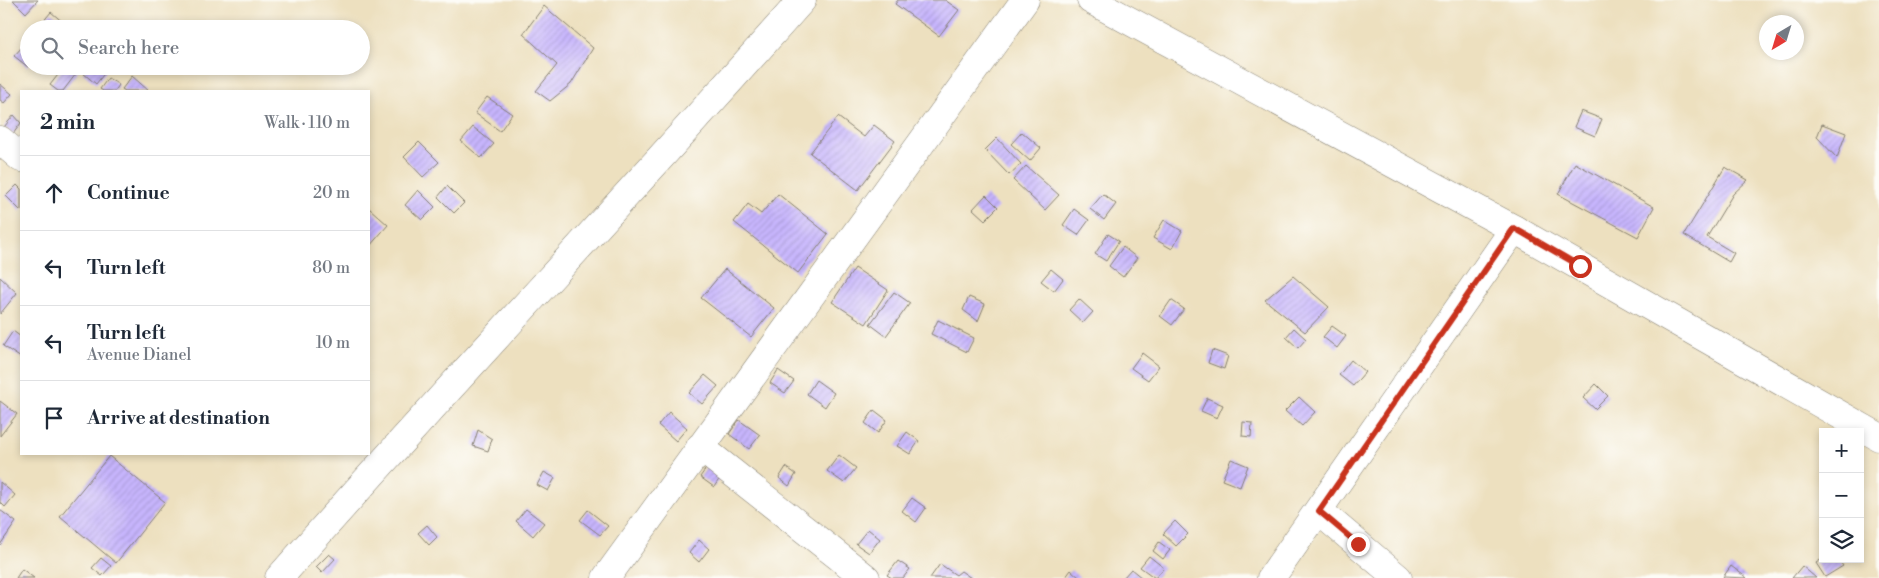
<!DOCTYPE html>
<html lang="en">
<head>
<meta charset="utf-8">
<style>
	:root { --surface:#fff; --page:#f2f2f3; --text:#1f2937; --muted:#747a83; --line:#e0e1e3 }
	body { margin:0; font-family:"Libre Bodoni",serif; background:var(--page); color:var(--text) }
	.controls { position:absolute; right:15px; bottom:15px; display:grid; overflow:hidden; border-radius:0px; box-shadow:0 2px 8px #0003 }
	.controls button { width:45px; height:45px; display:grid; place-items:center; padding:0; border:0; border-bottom:1px solid var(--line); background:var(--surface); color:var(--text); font:25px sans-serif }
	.compass { position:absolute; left:1759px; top:15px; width:45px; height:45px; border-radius:50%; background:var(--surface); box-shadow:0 2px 8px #0003; rotate:218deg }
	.stop { position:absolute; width:15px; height:15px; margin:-11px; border:4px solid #c8321e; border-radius:50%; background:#fff }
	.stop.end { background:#c8321e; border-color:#fff; box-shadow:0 1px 5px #0008 }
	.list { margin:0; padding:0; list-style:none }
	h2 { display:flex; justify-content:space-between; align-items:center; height:65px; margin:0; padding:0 20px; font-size:21px }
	h2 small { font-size:16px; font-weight:400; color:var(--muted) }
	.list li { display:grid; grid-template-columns:32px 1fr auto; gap:15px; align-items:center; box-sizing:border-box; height:75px; padding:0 20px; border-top:1px solid var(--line) }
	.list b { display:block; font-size:19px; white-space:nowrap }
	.list p { margin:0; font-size:16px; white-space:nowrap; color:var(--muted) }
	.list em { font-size:16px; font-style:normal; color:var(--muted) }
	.icon { flex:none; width:28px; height:28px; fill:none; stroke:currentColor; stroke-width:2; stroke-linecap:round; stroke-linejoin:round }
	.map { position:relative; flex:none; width:1879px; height:578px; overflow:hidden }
	.search { position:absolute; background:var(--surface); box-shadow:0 2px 8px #0003; left:20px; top:20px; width:350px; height:55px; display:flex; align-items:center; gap:12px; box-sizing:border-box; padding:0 18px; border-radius:28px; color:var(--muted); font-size:19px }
	.panel { position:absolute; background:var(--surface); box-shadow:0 2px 8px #0003; left:20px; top:90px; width:350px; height:365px; border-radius:0px }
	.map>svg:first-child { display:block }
	.building { fill:url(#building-hatch) }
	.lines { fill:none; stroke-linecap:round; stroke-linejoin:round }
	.street-casing { stroke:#847e6e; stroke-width:29 }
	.secondary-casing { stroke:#847e6e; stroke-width:29 }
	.primary-casing { stroke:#847e6e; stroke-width:29 }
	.street { stroke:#fff; stroke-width:28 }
	.secondary { stroke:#fff; stroke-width:28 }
	.primary { stroke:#fff; stroke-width:28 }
	.route { stroke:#c8321e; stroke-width:6 }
</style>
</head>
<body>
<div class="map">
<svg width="1879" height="578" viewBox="0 0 1879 578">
	<defs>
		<pattern id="building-hatch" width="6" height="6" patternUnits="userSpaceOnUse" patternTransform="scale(1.25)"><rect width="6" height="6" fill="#c7b5fd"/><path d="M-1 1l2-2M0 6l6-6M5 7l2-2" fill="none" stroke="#aa9bd8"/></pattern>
	</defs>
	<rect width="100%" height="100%" fill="#fdfcf7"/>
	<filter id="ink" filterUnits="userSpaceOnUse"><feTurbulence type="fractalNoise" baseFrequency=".02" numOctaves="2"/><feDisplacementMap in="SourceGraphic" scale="10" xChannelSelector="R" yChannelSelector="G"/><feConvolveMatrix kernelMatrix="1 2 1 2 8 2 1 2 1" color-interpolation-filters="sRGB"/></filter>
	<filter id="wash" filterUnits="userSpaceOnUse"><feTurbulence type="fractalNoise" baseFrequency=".0096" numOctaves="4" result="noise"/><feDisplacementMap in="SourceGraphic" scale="20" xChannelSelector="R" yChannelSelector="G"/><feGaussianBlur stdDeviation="1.12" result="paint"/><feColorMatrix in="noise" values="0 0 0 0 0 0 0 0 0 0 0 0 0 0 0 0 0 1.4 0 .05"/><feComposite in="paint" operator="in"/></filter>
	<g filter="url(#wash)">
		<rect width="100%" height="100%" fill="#ede0bf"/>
		<g id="blocks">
			<!-- building -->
			<path class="building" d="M13,0h25l-12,13z
				M898,0h47l14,10 -20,26 -44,-32z
				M544,6l49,42 -22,36 -21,17 -14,-10 21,-26 -34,-31z
				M51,12l14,12 -4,5h-24z
				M29,39v27l-1,1 -14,-11z
				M65,66h17l-19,25h-5l-8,-6z
				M89,66h21l-14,18 -13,-11z
				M132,76l17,15h-24l-3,-2z
				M108,78l11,7 -4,6h-12l-3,-2z
				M0,84l12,10 -8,9 -4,-3z
				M487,97l25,17 -12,17 -25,-18z
				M1581,111l21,8 -7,17 -21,-9z
				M14,115l7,8 -8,11 -9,-7z
				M838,117l26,20 10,-12 21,16 -37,49 -48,-37z
				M1822,124l24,9 -9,25 -20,-21z
				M473,127l21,17 -13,14 -20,-17z
				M1022,132l19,16 -11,13 -19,-17z
				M997,138l24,26 -12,11 -24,-25z
				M419,142l20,20 -16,15 -19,-20z
				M1575,163l79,44 -16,30 -80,-43z
				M1026,166l33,29 -14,15 -32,-30z
				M1725,167l23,13 -15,14 -26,43 27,16 -5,9 -45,-27z
				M17,185l4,4v22l-15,-15z
				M447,186l17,17 -10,10 -16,-16z
				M418,190l17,17 -13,13 -17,-15z
				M778,194l50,40 -30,39 -64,-51 14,-18 13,10z
				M1103,194l13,10 -12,16 -14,-11z
				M986,195l12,12 -13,13 -12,-11z
				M369,208l19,17 -19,22z
				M1074,209l15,11 -11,15 -15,-10z
				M1164,220l18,11 -10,18 -19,-11z
				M1108,234l11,7 -13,20 -11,-7z
				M1123,247l14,11 -14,19 -14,-11z
				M855,268l33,22 -22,34 -34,-22z
				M725,269l49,39 -23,29 -50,-39z
				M1051,269l12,10 -9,12 -13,-10z
				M1293,276l36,31 -24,25 -40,-32z
				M0,277l17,16 -17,21z
				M894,292l16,11 -24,33 -16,-12z
				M969,297l16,7 -7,17 -15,-11z
				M1079,299l14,13 -10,11 -14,-13z
				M1171,300l13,9 -12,16 -12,-9z
				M938,320l36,18 -7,14 -36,-18z
				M1332,326l14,10 -9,12 -14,-11z
				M1294,328l12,11 -8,9 -12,-11z
				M13,331l8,6v21l-18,-12z
				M1212,350l16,6 -4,13 -16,-6z
				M1142,353l17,13 -11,14 -17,-12z
				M1351,360l14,12 -12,14 -14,-11z
				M778,370l16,11 -9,12 -15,-10z
				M705,375l13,11 -16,18 -13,-11z
				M816,380l18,13 -9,14 -18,-13z
				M1596,384l12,12 -13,13 -12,-11z
				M1299,397l16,15 -13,14 -17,-15z
				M1207,398l16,7 -6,13 -16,-7z
				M0,401l17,13 -17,22z
				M874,410l13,10 -9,13 -13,-10z
				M669,412l18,16 -11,13 -18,-16z
				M739,420l21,15 -11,14 -20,-15z
				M1243,422l9,1 -1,14 -9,-1z
				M478,430l14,9 -4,12 -15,-5z
				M907,432l12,9 -9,13 -13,-8z
				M839,455l17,13 -12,15 -17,-12z
				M109,456l56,46 -49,61 -56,-47z
				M1231,459l17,7 -8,21 -18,-7z
				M710,463l14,9 -10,15 -14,-10z
				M786,467l10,7 -7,12 -10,-8z
				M544,472l11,6 -7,13 -11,-6z
				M0,482l15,13 -10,12 -5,-5z
				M912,498l14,10 -10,14 -14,-11z
				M526,509l18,14 -11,13 -17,-15z
				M0,510l16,12 -16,23z
				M588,510l20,16 -8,9 -20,-15z
				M1175,521l13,13 -12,12 -13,-12z
				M427,525l10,12 -8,8 -11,-12z
				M868,529l12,10 -11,14 -13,-9z
				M699,540l10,9 -10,13 -10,-9z
				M1159,542l11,8 -7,9 -10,-8z
				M329,554l6,5 -13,14 -6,-6z
				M1149,556l15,12 -9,10 -15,-11z
				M101,558l10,8 -9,10 -10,-8z
				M1822,559h16l5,7 -18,11 -9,-14z
				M898,561l12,8 -7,9h-11l-5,-3z
				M940,564l16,11 5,-4 10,7h-41z
				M1731,566l16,12 -24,-1z
				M1802,566l14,12h-24z
				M22,569l12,9h-18z
				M1131,569l11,9h-19z
				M1071,570l9,8h-15z"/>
		</g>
	</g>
	<g filter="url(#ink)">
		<use href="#blocks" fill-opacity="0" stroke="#847e6e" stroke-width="1"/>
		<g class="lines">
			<defs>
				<path id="street" d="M0,140l21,18
					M700,447l166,131
					M1319,511l79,67
					M606,578l419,-578
					M1271,578l243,-349"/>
				<path id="secondary" d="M279,578c172,-195 351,-383 523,-578"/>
				<path id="primary" d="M1091,0l423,229 365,208"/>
			</defs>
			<!-- street casing -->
			<use href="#street" class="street-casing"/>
			<!-- secondary casing -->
			<use href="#secondary" class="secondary-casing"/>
			<!-- primary casing -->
			<use href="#primary" class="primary-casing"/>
			<!-- street -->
			<use href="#street" class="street"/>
			<!-- secondary -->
			<use href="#secondary" class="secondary"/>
			<!-- primary -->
			<use href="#primary" class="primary"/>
		</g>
	</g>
	<g class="lines" filter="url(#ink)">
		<!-- route -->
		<path class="route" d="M1358,544l-39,-33 195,-283 66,38"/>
	</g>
</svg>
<div class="controls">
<button>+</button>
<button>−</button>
<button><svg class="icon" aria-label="layers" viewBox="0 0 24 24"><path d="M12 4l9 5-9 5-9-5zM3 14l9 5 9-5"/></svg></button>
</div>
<svg class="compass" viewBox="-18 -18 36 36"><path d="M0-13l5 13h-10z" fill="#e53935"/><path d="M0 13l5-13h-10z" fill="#747a83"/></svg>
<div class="stop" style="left:1580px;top:266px"></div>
<div class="stop end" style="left:1358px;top:544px"></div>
<div class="search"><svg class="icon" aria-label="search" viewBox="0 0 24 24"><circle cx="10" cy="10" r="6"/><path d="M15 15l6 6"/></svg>Search here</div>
<section class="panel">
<h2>2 min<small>Walk · 110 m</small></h2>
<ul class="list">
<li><svg class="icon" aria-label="ahead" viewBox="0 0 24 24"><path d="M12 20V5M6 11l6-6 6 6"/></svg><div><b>Continue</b></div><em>20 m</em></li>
<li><svg class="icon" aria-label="left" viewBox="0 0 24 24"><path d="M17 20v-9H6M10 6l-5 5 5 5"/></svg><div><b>Turn left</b></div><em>80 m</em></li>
<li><svg class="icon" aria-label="left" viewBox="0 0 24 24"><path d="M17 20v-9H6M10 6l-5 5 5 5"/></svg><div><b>Turn left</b><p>Avenue Dianel</p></div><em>10 m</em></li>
<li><svg class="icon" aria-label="arrive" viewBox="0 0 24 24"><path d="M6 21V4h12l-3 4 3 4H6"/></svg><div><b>Arrive at destination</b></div></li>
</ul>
</section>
</div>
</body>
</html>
